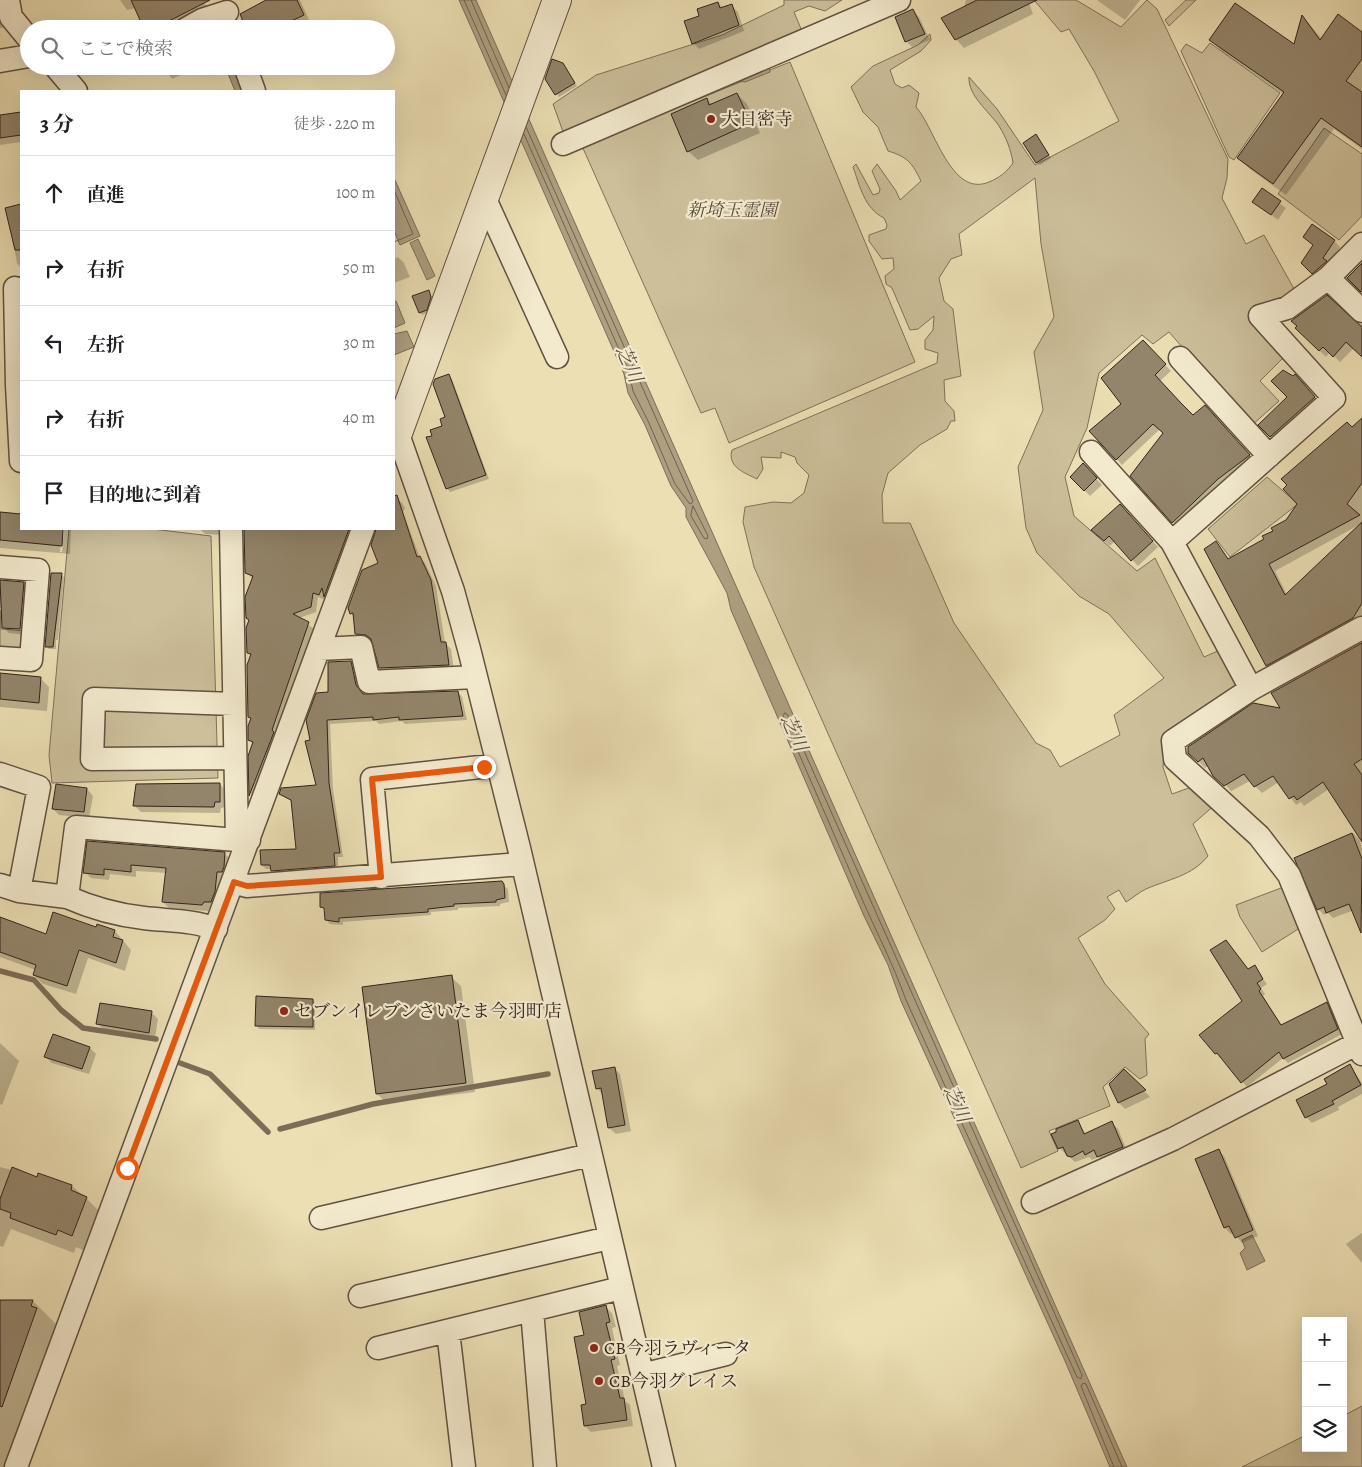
<!DOCTYPE html>
<html lang="ja">
<head>
<meta charset="utf-8">
<style>
	:root { --surface:#fff; --page:#f6f6f6; --text:#202124; --muted:#757577; --line:#e0e0e0 }
	body { margin:0; font-family:Alegreya,"Noto Serif JP",serif; background:var(--page); color:var(--text) }
	.controls { position:absolute; right:15px; bottom:15px; display:grid; overflow:hidden; border-radius:0px; box-shadow:0 5px 20px #0002 }
	.controls button { width:45px; height:45px; display:grid; place-items:center; padding:0; border:0; border-bottom:1px solid var(--line); background:var(--surface); color:var(--text); font:25px sans-serif }
	.stop { position:absolute; width:15px; height:15px; margin:-11px; border:4px solid #ea580c; border-radius:50%; background:#fff }
	.stop.end { background:#ea580c; border-color:#fff; box-shadow:0 1px 5px #0008 }
	.list { margin:0; padding:0; list-style:none }
	h2 { display:flex; justify-content:space-between; align-items:center; height:65px; margin:0; padding:0 20px; font-size:21px }
	h2 small { font-size:16px; font-weight:400; color:var(--muted) }
	.list li { display:grid; grid-template-columns:32px 1fr auto; gap:15px; align-items:center; box-sizing:border-box; height:75px; padding:0 20px; border-top:1px solid var(--line) }
	.list b { display:block; font-size:19px; white-space:nowrap }
	.list em { font-size:16px; font-style:normal; color:var(--muted) }
	.icon { flex:none; width:28px; height:28px; fill:none; stroke:currentColor; stroke-width:2; stroke-linecap:round; stroke-linejoin:round }
	.map { position:relative; flex:none; width:1362px; height:1467px; overflow:hidden }
	.search { position:absolute; background:var(--surface); box-shadow:0 5px 20px #0002; left:20px; top:20px; width:375px; height:55px; display:flex; align-items:center; gap:12px; box-sizing:border-box; padding:0 18px; border-radius:28px; color:var(--muted); font-size:19px }
	.panel { position:absolute; background:var(--surface); box-shadow:0 5px 20px #0002; left:20px; top:90px; width:375px; height:440px; border-radius:0px }
	.map>svg:first-child { display:block }
	.green { fill:#ccbf9a; stroke:#7f715a; fill-rule:evenodd }
	.water { fill:#ad9f80; stroke:#7c6d58 }
	.shadow { fill:#0003; fill-rule:evenodd }
	.lines { fill:none; stroke-linecap:round; stroke-linejoin:round }
	.shore { stroke:#70614e; stroke-width:1 }
	.stream { stroke:#7c6d58; stroke-width:5.5 }
	.building { fill:#93856b; stroke:#32231b }
	.minor-casing { stroke:#605241; stroke-width:25 }
	.tertiary-casing { stroke:#605241; stroke-width:30 }
	.minor { stroke:#f3eace; stroke-width:22 }
	.tertiary { stroke:#f3eace; stroke-width:28 }
	.route { stroke:#ea580c; stroke-width:6 }
	.poi-dot { fill:#8f2418; stroke:#f3eace; stroke-width:2 }
	.labels { text-anchor:middle; dominant-baseline:central; stroke-width:4.5; stroke-linejoin:round; paint-order:stroke }
	.poi-label { font-size:18px; fill:#32231b; stroke:#f3eace; text-anchor:start }
	.park-label { font-size:18px; font-style:italic; fill:#584a3b; stroke:#f3eace }
	.water-label { font-size:19px; font-style:italic; fill:#5d4e3e; stroke:#f3eace }
</style>
</head>
<body>
<div class="map">
<svg width="1362" height="1467" viewBox="0 0 1362 1467">
	<rect width="100%" height="100%" fill="#ecdfb4"/>
	<filter id="stains"><feTurbulence type="fractalNoise" baseFrequency=".004" numOctaves="4"/><feColorMatrix values="0 0 0 0 .2 0 0 0 0 .09 0 0 0 0 .02 0 0 0 .5 -.17"/></filter>
	<radialGradient id="worn" r=".72"><stop offset=".6" stop-color="#630" stop-opacity="0"/><stop offset="1" stop-color="#630" stop-opacity=".3"/></radialGradient>
	<!-- green -->
	<path class="green" d="M784,0h58l-17,11 -16,-5 -15,6 10,24 -238,104 -13,-36 43,-29 126,-40 62,-30z
		M1034,0h42l45,27 26,-27 10,9 71,150 -1,19 -5,20 24,46 18,-9 34,61 -39,15 25,46 -24,24 19,20 -28,25 -82,-94 -16,12 -11,-9 -43,38 -12,55 -22,49 9,39 63,55 18,-13 49,99 16,-7 23,39 -78,52 -2,26 9,27 25,-9 20,18 -24,21 15,32c-16,20 -39,23 -62,33 -7,3 -13,9 -20,13l-7,-12 -12,7 8,12 -10,11 -27,18 27,46 44,50 -4,5 2,36 -7,4 -15,-12 -22,20 7,19 -61,25 9,20 -37,17 -267,-601 -11,-45 2,-15 28,-5 18,1 13,-10 5,-18 -12,-12 -2,-6 -14,-5v6l-20,-1 2,12 -6,10c-12,-6 -30,-12 -25,-29l205,-87 1,-10 -13,-4v-9l8,-10 1,-14 -16,13 -8,1 -18,-42 -6,-4 -1,-8 9,-7 -1,-11 -11,1 -13,-18v-6l17,-6 1,-4 -3,-7c-20,-10 -24,-32 -31,-51l3,-3 17,31 6,-2 1,-4 -8,-18 5,-7 19,27 4,9 21,-19c-9,-18 -13,-24 -33,-30l-10,-24 -15,-15 -12,-25 22,-21 45,-21 12,-11 1,6 -10,11 -31,19 5,14 7,4 7,-3 10,8 -3,14c19,21 35,91 73,75 10,-4 18,-10 24,-19 -2,-13 -7,-26 -14,-37 -11,-16 -31,-30 -30,-49l28,32 38,56 84,-44 -25,-50 -25,-42 -8,3zM1035,178l6,66 13,73 -20,35 9,58 -25,57 8,61 11,25 42,43 30,18 55,64 -50,37 6,20 -60,32 -10,-17 -14,-7 -82,-120 -44,-100h-27l-1,-28 6,-22 32,-28 27,-16 4,-8h4l-1,-10 -9,-10 -1,-21 17,-4 -8,-67 -9,-8 -5,-23 12,-19 11,-4 -3,-21z
		M1186,0h10l-27,26 -4,-6z
		M1210,43l70,50 -46,67 -5,-3 -48,-106 5,-7 16,9z
		M790,62l125,300 -186,81 -14,-35 -14,5 -119,-267z
		M1324,128l38,26v62l-23,24 -61,-46z
		M1267,477l31,27 -68,53 -22,-28z
		M69,529h83l59,7 7,242 -166,5 -3,-28z
		M0,610l1,19 26,2 -1,18 -26,3z
		M1281,888l12,5 13,31 -44,28 -22,-35 -4,-12z
		M1362,1406v61h-120l64,-32v13h37v-32z"/>
	<!-- water -->
	<path class="water" d="M459,0h17l651,1467h-17l-45,-106 -164,-360 -13,-36 -24,-49 -133,-306 -4,-17 -41,-76v-9l-15,-22 -26,-61 -17,-32 -4,-19z
		M769,65l1,7 -25,10 -6,-1z
		M225,66h12l10,25h-12z
		M394,178l26,58 -20,9 -6,-14z
		M418,239l17,37 -8,4 -17,-37z
		M396,301l9,22 -11,5v-26z
		M407,331l7,16 -20,8v-21z
		M1252,1235l13,26 -18,9 -7,-17 5,-5 -3,-8z"/>
	<!-- shadow -->
	<path class="shadow" d="M0,0l9,27 -9,1z
		M120,0h83l5,10 -28,19h-35l-9,-21 -9,2z
		M269,0h31l10,22 -17,7h-45l5,-22z
		M966,0h62l5,14 -69,34 -8,-9z
		M1097,0h43l-15,20z
		M718,3l5,5 9,-2 6,6 6,19 -45,18 -6,-6 7,-27z
		M913,11l6,6 11,23 -18,7 -6,-6z
		M1303,17l19,22 40,-6v56l-2,3 2,2v55l-28,-20 -48,66 -35,-25 -13,-12 45,-64 -60,-42 -13,-12 85,6z
		M563,64l14,22 -18,11 -12,-18z
		M163,66h36l-27,13z
		M737,94l10,10 13,29 -62,27 -10,-9 19,-52 5,6z
		M21,112v30l-21,3v-30z
		M1039,139l12,19 -11,7 -3,-3z
		M1262,190l24,18 -8,12 -24,-18z
		M21,205v63l-4,-5 -10,-55z
		M1304,237l30,4 6,6 -21,32 -16,-16 11,-17z
		M398,257l6,6 6,14 -16,6v-24z
		M428,291l6,9 -5,12 -7,3 -2,-3z
		M1362,324v32l-8,-8 -14,14 -10,-10 -4,5 -30,-29z
		M1143,341l28,30 -11,10 33,36 18,-4 44,48 -76,67 -6,-6 -9,-89 -4,-4 -38,36 -31,-34 31,-27z
		M449,375l3,4 37,100 -39,13 -3,-4 -13,-51 10,-10 3,-9z
		M1300,382l20,22 -43,39 -17,-18 29,-28z
		M1352,429l10,3v186l-88,53 -7,-6 -51,-122 13,16 37,-20 21,-18zM1359,525l-72,70 -12,-24z
		M1089,471l13,14 -12,11 -19,-19z
		M394,496l8,7 3,5 -2,4 17,46 5,5 11,23 9,57 6,6 3,21 -68,3 -6,-5 -7,-28 -12,-1 -5,-5 -2,-17 -3,-4 28,-49 -7,-19 4,-16h18z
		M1126,512l32,35 -20,19 -23,-25 -5,5 -12,-10z
		M0,514l21,2v13h41l-2,23h2l2,-23h7l-1,25 -70,-6z
		M167,529h57l-1,6 -18,-1 -4,-4z
		M244,529h113l-28,72 -3,-4 -1,3 -7,-3 -2,15 -17,6 15,11 -59,170 -4,-4 -1,-39 4,-12 -5,-4 3,-21 -3,-2 2,-61 -3,-4 5,-73 -7,-7z
		M61,575l3,2 -6,63h-2v9h-7l-3,-3z
		M0,581l23,2 6,6 -3,46 -17,-2 -6,-6 1,-16 -4,-3z
		M1362,644v196l-33,-51 -25,17 -3,-4 -5,3 -17,-23 -17,11 -12,-12 -19,10 -22,-26 -4,3 -16,-16 93,-43z
		M350,662l5,4 5,25 4,4 94,-3 4,5 5,23 -62,4 -3,-3 -23,3 -3,-3 -46,3 3,65 10,68h-5v13l-62,5 -4,-6h-6l-4,-4 36,-15 -5,-48 -13,-8 38,-8 -7,-44 18,-49z
		M0,674l40,4 9,9 -2,24 -47,-4z
		M220,784l6,7v16l-5,1 -1,5 -79,-1 -6,-6 -1,-14 3,-1z
		M57,785l30,4 6,7 -4,22 -30,-3 -6,-6z
		M1353,833l6,6 3,8v66l-3,2 -5,-5 -21,8 -5,-5 -4,2 -6,-6 -22,-51z
		M89,842l135,11 7,7 -14,48 -7,-1 -2,4 -39,-3 -6,-6 4,-29 -31,-2v6l-26,-3 -1,6 -18,-2 -6,-6z
		M501,883l7,6 1,13 -9,2v2l-42,2v2l-27,2v3l-88,7v3l-13,-1 -4,-5 -1,-9 -3,-3z
		M0,918l47,17 50,-7 18,3 16,19 -6,21 -37,-13 -12,36 -33,-10 -9,-9 2,-5 -36,-13z
		M1254,967l13,17 -6,4 4,6 -2,2 19,30 44,-22 5,4 11,26 -54,29 -5,-5 -36,29 -25,-30 -2,1 -4,-5 28,-52 4,-31z
		M451,977l10,9 14,106 -88,11 -10,-9z
		M313,1000l2,3v27l-56,-1 -2,-3z
		M152,1013l6,6 -3,19 -51,-8 -6,-6z
		M54,1035l36,13 6,6 -7,20 -37,-11 -6,-6z
		M0,1043l19,18 -17,44 -2,-1z
		M1350,1066l12,17v11l-24,13 1,3 -27,13 -6,-6 23,-32z
		M614,1068l6,6 11,57 -15,3 -7,-6 -6,-33 -6,-7z
		M1124,1070l26,27 -25,12 -6,-6 -8,-18z
		M1077,1121l9,13 26,-11 6,6 10,24 -24,9 -5,-5 -7,3 -3,-3 -14,5 -16,-14z
		M1218,1150l6,6 34,80 -16,7 -8,-10 -3,1 -6,-6 -29,-68z
		M0,1167l72,19 14,12 18,18 -14,37 -14,-6 -2,6 -63,-24 -8,18 -3,-1z
		M1362,1233v30l-16,-19z
		M0,1301h33l25,25 -44,141h-14z
		M606,1307l6,6 4,14 -4,1 8,37 -3,1 8,35 5,4 3,21 -42,6 -6,-6 3,-21 -2,-69z"/>
	<g class="lines">
		<!-- shore -->
		<path class="shore" d="M464,0l42,95
			M471,0l38,88
			M524,134l105,238 4,19 16,32 26,61 14,19 2,1 2,-3 -167,-374
			M394,190l19,44 -19,8
			M693,506l15,30 -1,3 -3,-1 -13,-22z
			M785,713l3,2 294,660 -1,4 -4,-2 -171,-377c-13,-36 -29,-67 -44,-101 -26,-61 -53,-122 -79,-182z
			M1114,1467l-33,-81 2,-3 3,1 36,83"/>
		<!-- stream -->
		<path class="stream" d="M0,971l34,9 27,30 22,18 73,11
			M180,1063l30,11 58,58
			M280,1129l93,-25 175,-30"/>
	</g>
	<!-- building -->
	<path class="building" d="M131,0h79l-41,21 4,8h-29z
		M266,0h31l7,15 -19,9 2,5h-41l-6,-15z
		M977,0h60l-82,40 -14,-22z
		M718,2l2,6 12,-4 7,21 -47,19 -8,-23 15,-5 -2,-7z
		M1235,3l59,41 8,-29 18,25 18,-26 24,18v27l-16,22 16,11v55l-41,-29 -48,66 -36,-26 47,-66 -75,-52z
		M913,9l12,25 -20,8 -10,-25z
		M552,59l11,4 12,20 -20,12 -10,-16z
		M737,93l14,30 -64,29 -16,-38 36,-16 2,7z
		M21,112v23l-21,3v-23z
		M1036,134l13,21 -13,8 -13,-20z
		M1262,188l19,13 -10,14 -19,-13z
		M21,204v46h-6l-10,-42z
		M1312,224l23,16 -12,18 4,3 -15,13 -11,-11 12,-18 -10,-8z
		M1362,263v28l-1,1 -14,-14z
		M429,290l2,7 -4,13 -8,3 -7,-17z
		M1327,295l35,32v30l-16,-15 -13,15 -10,-10 -4,4 -24,-23 2,-2 -6,-5z
		M1143,340l23,24 -11,11 26,28 12,12 12,-10 45,50 -32,24 -46,44 -42,-47 33,-43 -10,-9 -37,36 -27,-29 32,-27 -20,-26z
		M1283,370l10,6 2,-2 20,23 -45,40 -12,-12 29,-28 -16,-16z
		M449,374l37,101 -40,14 -20,-52 6,-1 -2,-6 12,-4 -2,-7 5,-2 -12,-33 2,-5z
		M1362,418v65l-15,21 13,11 -91,49 16,31 77,-73v81l-9,15 -87,48 -62,-117 12,-8 12,18 36,-20 -2,-3 11,-5 -2,-3 15,-8 11,-16 -14,-15 4,-4 -6,-6 66,-57 5,5z
		M1083,463l14,15 -13,13 -14,-14z
		M397,495l20,62 3,-1 11,24 10,62h5l3,23 -70,3 -8,-29 -5,-4 -11,-1 -2,-21 -3,1 -2,-6 14,-38 16,-7 -7,-18 5,-16h18v-33z
		M1120,504l33,37 -22,20 -22,-25 -5,5 -13,-11z
		M0,512l21,2v15h42l-1,17 -62,-6z
		M244,529h105l-25,68 -2,-9 -3,7 -6,-2 -2,14 -18,7 16,8 -37,108 2,2 -25,64 -1,-40 5,-14 -5,-2v-14l3,-8 -3,-1 -1,-52 4,-11 -4,-1 -1,-25 3,-8 -3,-2 -1,-21 8,-21 -8,-3z
		M51,573h11l-9,74h-8z
		M0,580l24,2 -4,47 -18,-1z
		M1362,643v116l-8,5 8,11v67l-39,-60 -26,18 -3,-4 -5,3 -16,-23 -19,11 -10,-13 -20,12 -11,-10 -10,-18 -5,4 -10,-9v-6l65,-44 27,5 -9,-15z
		M351,661l5,24 7,9 95,-3 5,25 -64,4v-3l-26,3v-3l-46,3 2,63 11,70h-6l1,13 -64,5 -1,-6h-9l-1,-15 36,-1 -5,-49 -12,-6 2,-6 35,-3 -11,-44 5,-1 -4,-20 10,-27 12,-1v-30z
		M0,673l41,4 -2,26 -39,-4z
		M220,783v19h-5l-1,5 -81,-1 3,-22z
		M56,784l31,4 -3,24 -32,-3z
		M1352,833l10,26 -1,74 -12,-29 -23,9 -2,-6 -7,3 -23,-52z
		M87,841l138,11 -1,15 -2,5h-5l-2,20 -4,10h-7l-2,3 -40,-3 4,-34 -35,-3v7l-27,-3v6l-21,-2z
		M502,881l2,3 1,14 -9,2v2l-42,2v2l-26,3v3l-89,6v4l-14,-2 -1,-12 -4,-1v-14z
		M53,912l43,15 1,-3 18,6 -2,7 10,3 -7,23 -37,-13 -12,36 -34,-11 3,-10 -36,-13v-35l46,17z
		M1226,940l22,29 7,-4 8,14 -6,4 4,6 -2,2 22,34 46,-23 11,27 -55,30 -4,-7 -38,31 -24,-30 -2,1 -16,-19 43,-34 -32,-51z
		M452,975l14,108 -90,11 -14,-107z
		M256,996l57,3v28l-58,-1z
		M100,1003l52,8 -3,22 -53,-9z
		M53,1034l37,13 -8,22 -38,-12z
		M1350,1064l11,21 -29,16 2,3 -29,14 -9,-18 31,-16 -3,-5z
		M615,1067l10,58 -17,3 -7,-40 -5,1 -4,-18z
		M1124,1069l22,21 -28,13 -9,-19z
		M1078,1120l6,14 28,-13 11,26 -26,10 -3,-7 -9,5 -2,-4 -11,6 -5,-1 -4,-9 -5,2 -7,-15 5,-2v-3z
		M1219,1149l34,81 -18,8 -6,-12 -5,2 -29,-69z
		M12,1167l25,10 1,-4 34,12 -1,5 16,7 -15,39 -14,-6 -2,5 -46,-17 1,-5 -11,-4v-10z
		M0,1300h33l-2,6 6,2 -35,99 -2,-1z
		M606,1305l4,17 -4,1 9,36 -4,1 9,38h4l3,22 -43,6 -3,-21 5,-1 -12,-67 10,-2 -5,-23z"/>
	<g class="lines">
		<defs>
			<path id="minor" d="M8,0l3,17 18,22
				M186,29l16,-9 25,-8
				M0,61l29,-5
				M55,66l21,25
				M245,66l9,25
				M563,144l336,-144
				M485,199l72,158
				M1362,244l-34,34 34,33
				M15,288l2,97 4,76
				M1180,358l89,98
				M394,423l59,168 16,58 50,199 145,619
				M1091,452l81,90
				M231,529l6,311h12
				M0,567l38,3 -7,90 -31,-2
				M1362,628l-111,61 -78,52 2,18 84,77 30,39 73,179
				M319,649l42,-2 8,35 107,-5
				M1251,689l-79,-147 162,-144 -74,-82 27,-8 41,-30
				M234,704l-140,-5 -2,60 143,-1
				M0,774l39,13 -20,104
				M381,877l-9,-98 126,-14
				M234,882l13,4 274,-22
				M0,885l19,6 48,6
				M216,929c-23,-9 -47,-8 -72,-11 -27,-3 -52,-10 -77,-21l9,-70 161,13
				M1033,1202l140,-63 189,-98
				M321,1218l269,-63
				M360,1296l249,-58
				M532,1310l13,157
				M448,1331l16,136
				M378,1348l243,-60
				M642,1375l84,-21
				M16,1467l347,-938"/>
			<path id="tertiary" d="M398,433l159,-433"/>
		</defs>
		<!-- minor casing -->
		<use href="#minor" class="minor-casing"/>
		<!-- tertiary casing -->
		<use href="#tertiary" class="tertiary-casing"/>
		<!-- minor -->
		<use href="#minor" class="minor"/>
		<!-- tertiary -->
		<use href="#tertiary" class="tertiary"/>
	</g>
	<g class="lines">
		<!-- route -->
		<path class="route" d="M127,1168l107,-286 13,4 134,-9 -9,-98 112,-12"/>
	</g>
	<!-- markers -->
	<g class="poi-dot">
		<circle cx="711" cy="119" r="5"/>
		<circle cx="284" cy="1011" r="5"/>
		<circle cx="594" cy="1348" r="5"/>
		<circle cx="599" cy="1381" r="5"/>
	</g>
	<g class="labels">
		<!-- poi labels -->
		<g class="poi-label">
			<text x="721" y="119">大日密寺</text>
			<text x="294" y="1011">セブンイレブンさいたま今羽町店</text>
			<text x="604" y="1348">CB今羽ラヴィータ</text>
			<text x="609" y="1381">CB今羽グレイス</text>
		</g>
		<!-- park labels -->
		<g class="park-label">
			<text x="732" y="210">新埼玉霊園</text>
		</g>
		<!-- water labels -->
		<g class="water-label">
			<text transform="translate(629 364) rotate(66)">芝川</text>
			<text transform="translate(794 733) rotate(66)">芝川</text>
			<text transform="translate(957 1104) rotate(66)">芝川</text>
		</g>
	</g>
	<rect width="100%" height="100%" filter="url(#stains)"/>
	<rect width="100%" height="100%" fill="url(#worn)"/>
</svg>
<div class="controls">
<button>+</button>
<button>−</button>
<button><svg class="icon" aria-label="layers" viewBox="0 0 24 24"><path d="M12 4l9 5-9 5-9-5zM3 14l9 5 9-5"/></svg></button>
</div>
<div class="stop" style="left:127px;top:1168px"></div>
<div class="stop end" style="left:484px;top:767px"></div>
<div class="search"><svg class="icon" aria-label="search" viewBox="0 0 24 24"><circle cx="10" cy="10" r="6"/><path d="M15 15l6 6"/></svg>ここで検索</div>
<section class="panel">
<h2>3 分<small>徒歩 · 220 m</small></h2>
<ul class="list">
<li><svg class="icon" aria-label="ahead" viewBox="0 0 24 24"><path d="M12 20V5M6 11l6-6 6 6"/></svg><div><b>直進</b></div><em>100 m</em></li>
<li><svg class="icon" aria-label="right" viewBox="0 0 24 24"><path d="M7 20v-9h11M14 6l5 5-5 5"/></svg><div><b>右折</b></div><em>50 m</em></li>
<li><svg class="icon" aria-label="left" viewBox="0 0 24 24"><path d="M17 20v-9H6M10 6l-5 5 5 5"/></svg><div><b>左折</b></div><em>30 m</em></li>
<li><svg class="icon" aria-label="right" viewBox="0 0 24 24"><path d="M7 20v-9h11M14 6l5 5-5 5"/></svg><div><b>右折</b></div><em>40 m</em></li>
<li><svg class="icon" aria-label="arrive" viewBox="0 0 24 24"><path d="M6 21V4h12l-3 4 3 4H6"/></svg><div><b>目的地に到着</b></div></li>
</ul>
</section>
</div>
</body>
</html>
